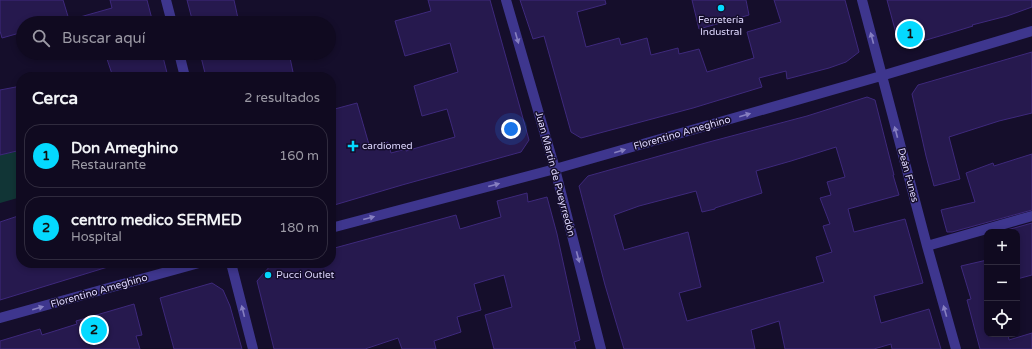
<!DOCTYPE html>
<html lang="es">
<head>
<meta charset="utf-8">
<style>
	:root { --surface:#100a20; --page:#191329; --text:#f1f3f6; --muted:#9c9aa5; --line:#302b3e; --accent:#04d9ff }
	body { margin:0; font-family:"Varela Round",sans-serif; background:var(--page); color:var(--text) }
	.controls { position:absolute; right:12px; bottom:12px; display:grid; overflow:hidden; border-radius:8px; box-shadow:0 2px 6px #0003 }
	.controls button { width:36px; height:36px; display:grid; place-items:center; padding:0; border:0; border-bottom:1px solid var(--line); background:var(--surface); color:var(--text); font:20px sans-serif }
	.you { position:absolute; left:511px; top:129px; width:14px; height:14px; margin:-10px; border:3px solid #fff; border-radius:50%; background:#1a73e8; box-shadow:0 0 0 6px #1a73e833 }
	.badge { display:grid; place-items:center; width:26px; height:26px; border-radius:50%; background:var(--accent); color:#111; font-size:13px; font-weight:700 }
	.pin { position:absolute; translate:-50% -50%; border:2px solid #fff; box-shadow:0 1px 4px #0006 }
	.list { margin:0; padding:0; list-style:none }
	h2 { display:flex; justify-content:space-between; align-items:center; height:52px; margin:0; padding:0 16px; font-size:17px }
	h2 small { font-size:13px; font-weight:400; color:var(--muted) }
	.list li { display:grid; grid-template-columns:26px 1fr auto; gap:12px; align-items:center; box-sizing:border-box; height:64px; margin:0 8px 8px; padding:0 8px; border:1px solid var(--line); border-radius:16px }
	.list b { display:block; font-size:15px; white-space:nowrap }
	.list p { margin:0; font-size:13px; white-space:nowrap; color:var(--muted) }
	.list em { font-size:13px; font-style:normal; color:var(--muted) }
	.icon { flex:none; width:22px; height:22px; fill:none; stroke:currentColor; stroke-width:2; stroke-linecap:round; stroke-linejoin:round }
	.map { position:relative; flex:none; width:1032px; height:349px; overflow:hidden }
	.search { position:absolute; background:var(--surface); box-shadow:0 2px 6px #0003; left:16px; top:16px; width:320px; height:44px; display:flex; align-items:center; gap:10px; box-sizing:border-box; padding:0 14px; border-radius:22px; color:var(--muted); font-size:15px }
	.panel { position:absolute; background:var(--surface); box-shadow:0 2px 6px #0003; left:16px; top:72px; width:320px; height:196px; border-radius:16px }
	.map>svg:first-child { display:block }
	.green { fill:#113536 }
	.building { fill:#26194e; stroke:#3e297c; fill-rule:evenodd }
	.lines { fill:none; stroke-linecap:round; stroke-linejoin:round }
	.minor { stroke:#3e368e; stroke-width:10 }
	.oneway { fill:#867fc1 }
	.poi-dot { fill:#04d9ff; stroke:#150e2b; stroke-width:1.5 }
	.labels { text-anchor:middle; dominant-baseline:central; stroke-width:3; stroke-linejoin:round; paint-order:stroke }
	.poi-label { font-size:10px; fill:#dfd8ff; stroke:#150e2b; text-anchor:start }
	.street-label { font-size:10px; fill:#dfd8ff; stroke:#150e2b }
</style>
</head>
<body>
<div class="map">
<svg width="1032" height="349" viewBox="0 0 1032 349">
	<rect width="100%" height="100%" fill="#150e2b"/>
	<!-- green -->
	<path class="green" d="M21,150v47l-21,6v-48z"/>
	<!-- building -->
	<path class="building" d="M0,0h63l7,23h-47v9l-21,6 -2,-7z
		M110,0h37l6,23h-79l-1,-4 39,-11z
		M187,0h47l5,23h-46z
		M428,0h62l39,140 -8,12 -119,33 -71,21v-96l26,-7 13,45 18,-6 3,11 15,-4v2l49,-14 -8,-28 -25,7 -8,-30 44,-14 -8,-29 -45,13 -10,-35 36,-10z
		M520,0h85l1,4 -29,8 9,35 33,-9 2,7 26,-7 4,17 27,-7 1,6 20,-5 8,23 47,-14 -7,-26 34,-10 -7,-22h71l14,52 -13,10 -17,6 -42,11 -1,-8 -27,7 3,9 -69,21 -112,30 -10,-6 -27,-96 -11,3z
		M692,0h54l3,15 -50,14z
		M887,0h145v7l-25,9 -35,9 1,1 -23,7 -41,12 -12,-8z
		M1032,52v61l-33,8 -50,16 11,42 -26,7 -8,-30 -14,-62 6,-9z
		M105,53h57l6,24h-55z
		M200,53h89l5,24h-88z
		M21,86v64l-21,5v-65z
		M867,97l8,3 19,75h-1l6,20 -51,14 6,23 51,-13 18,64 -49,13 7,27 48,-14 12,40h-49l-1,-5 -17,5h-89l-6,-28 -28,9 4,19h-131l-19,-64 -26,-99 9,-10 121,-34 98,-26zM836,147l9,30 -18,5 4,13 -11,3 10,26 -7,2 9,26 -16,5 8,25 -137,39 -8,-28 22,-6 -13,-55 -64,18 -10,-35 25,-9 57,-15 6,21 13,-3v-1l47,-15 -6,-22 35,-10z
		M1032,154v56l-80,22h-5l-6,-22 34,-8 -9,-29 27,-10 1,3z
		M527,193l1,9 19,-5 10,37 23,106 -6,2 2,7h-82l-9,-34 27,-8 -8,-32 -30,9 7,26 -24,7 4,15 -27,9 2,8h-34l-4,-11 -33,11h-91l-17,-68 14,-16 8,-2h52v-14l125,-34 4,14 41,-12 -4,-16z
		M21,215v48h90v3l-111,34v-78z
		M1032,223v52l-15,4v-47h-17z
		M987,260v74h21l1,6 23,-7v16h-52l-13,-49 4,-1 -10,-33z
		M212,283l11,7 7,16 12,43h-68l-14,-51z
		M134,304l8,31 -6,1 4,13h-140v-8l40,-12 2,6 35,-11 -1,-3z"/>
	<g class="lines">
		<!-- minor -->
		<path class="minor" d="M166,0l6,23
			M506,0l49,169 46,180
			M862,0l65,246 29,103
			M179,53l6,24
			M331,228l224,-59 326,-93 151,-45
			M927,246l105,-30
			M231,263l22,86
			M0,318l199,-55"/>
	</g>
	<!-- one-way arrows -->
	<defs><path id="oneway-solid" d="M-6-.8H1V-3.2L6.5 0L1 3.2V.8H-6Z"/></defs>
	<g class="oneway">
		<use href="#oneway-solid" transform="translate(517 38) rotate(74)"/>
		<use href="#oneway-solid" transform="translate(872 38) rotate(-105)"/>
		<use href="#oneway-solid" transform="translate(745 115) rotate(-16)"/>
		<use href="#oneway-solid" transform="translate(896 132) rotate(-105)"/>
		<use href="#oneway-solid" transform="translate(620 151) rotate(-16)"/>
		<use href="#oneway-solid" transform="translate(494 185) rotate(-15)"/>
		<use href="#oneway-solid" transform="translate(369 218) rotate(-15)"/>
		<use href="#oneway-solid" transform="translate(578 257) rotate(75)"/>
		<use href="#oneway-solid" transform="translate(38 308) rotate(-16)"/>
		<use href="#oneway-solid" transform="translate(243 311) rotate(-104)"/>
		<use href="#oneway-solid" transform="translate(945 311) rotate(-106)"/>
	</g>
	<!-- markers -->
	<g class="poi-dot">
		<circle cx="721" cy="8" r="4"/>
		<path d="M351 140h4v4h4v4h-4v4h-4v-4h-4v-4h4z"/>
		<circle cx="268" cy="275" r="4"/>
	</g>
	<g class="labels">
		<!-- poi labels -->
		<g class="poi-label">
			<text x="721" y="20" text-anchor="middle">Ferretería<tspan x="721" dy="12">Industral</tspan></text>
			<text x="362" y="146">cardiomed</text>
			<text x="276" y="275">Pucci Outlet</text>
		</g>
		<!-- street labels -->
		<g class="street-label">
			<text transform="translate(682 133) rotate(-16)">Florentino Ameghino</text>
			<text transform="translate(555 174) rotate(75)">Juan Martín de Pueyrredón</text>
			<text transform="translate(908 175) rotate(75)">Deán Funes</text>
			<text transform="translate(99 291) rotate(-16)">Florentino Ameghino</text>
		</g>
	</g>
</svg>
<div class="controls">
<button>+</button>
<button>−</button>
<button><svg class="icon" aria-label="locate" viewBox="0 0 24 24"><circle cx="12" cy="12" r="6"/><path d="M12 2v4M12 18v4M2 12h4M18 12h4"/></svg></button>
</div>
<div class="you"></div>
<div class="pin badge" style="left:910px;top:34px">1</div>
<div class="pin badge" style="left:94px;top:330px">2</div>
<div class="search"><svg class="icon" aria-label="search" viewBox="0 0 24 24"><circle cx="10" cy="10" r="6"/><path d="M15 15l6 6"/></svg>Buscar aquí</div>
<section class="panel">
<h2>Cerca<small>2 resultados</small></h2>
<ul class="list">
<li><span class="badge">1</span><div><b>Don Ameghino</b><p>Restaurante</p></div><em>160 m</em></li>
<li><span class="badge">2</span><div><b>centro medico SERMED</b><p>Hospital</p></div><em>180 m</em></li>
</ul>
</section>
</div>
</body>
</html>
